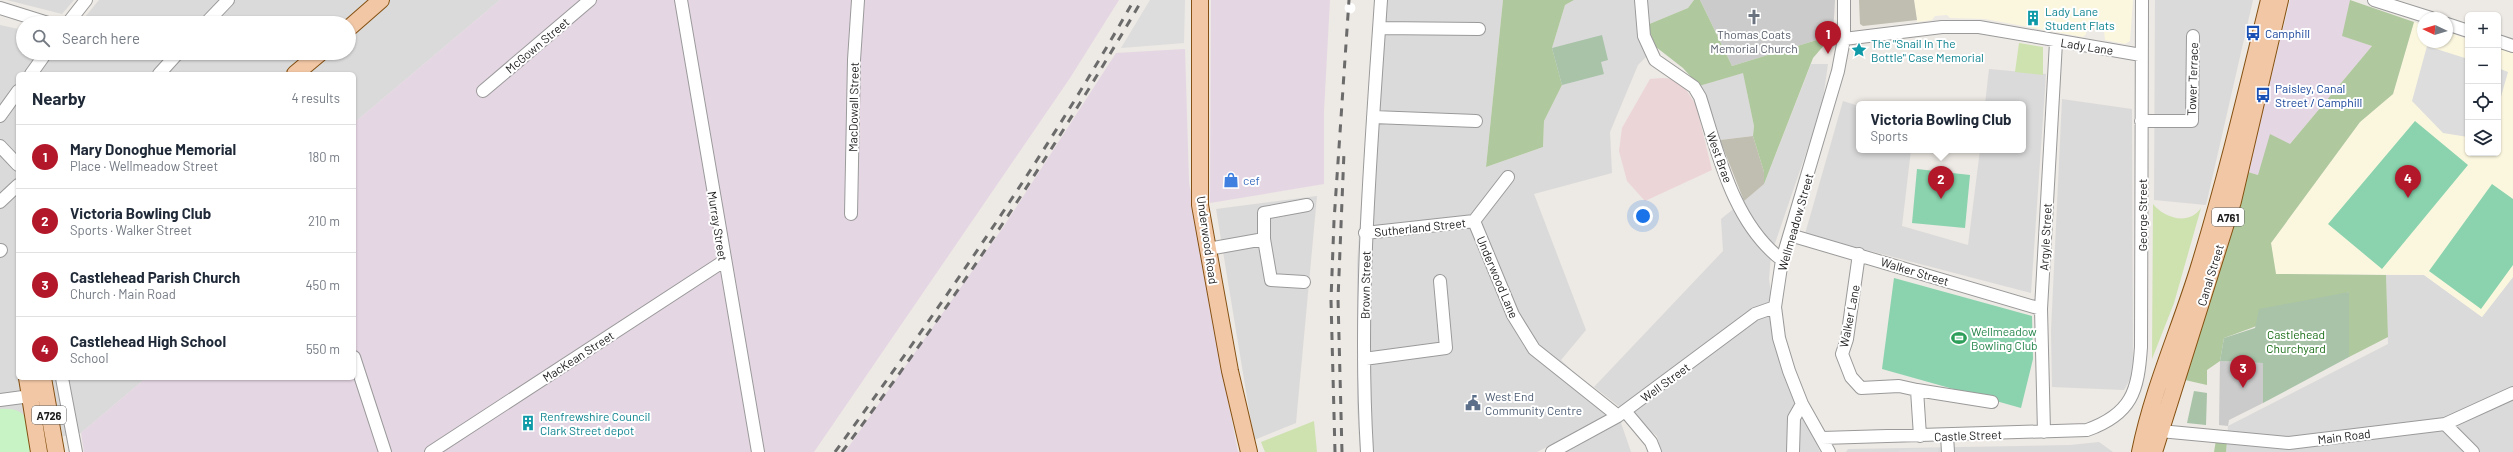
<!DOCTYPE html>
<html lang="en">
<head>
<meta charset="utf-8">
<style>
	:root { --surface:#fff; --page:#f6f6f7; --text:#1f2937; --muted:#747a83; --line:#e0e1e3; --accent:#b3172a }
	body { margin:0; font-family:Barlow,sans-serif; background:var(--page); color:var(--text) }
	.controls { position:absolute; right:12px; top:12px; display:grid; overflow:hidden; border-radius:6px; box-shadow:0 1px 3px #0004 }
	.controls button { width:36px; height:36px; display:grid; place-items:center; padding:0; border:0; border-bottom:1px solid var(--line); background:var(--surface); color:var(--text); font:20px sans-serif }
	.compass { position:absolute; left:2417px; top:12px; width:36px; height:36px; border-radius:50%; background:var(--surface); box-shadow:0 1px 3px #0004; rotate:274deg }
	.you { position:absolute; left:1643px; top:216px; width:14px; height:14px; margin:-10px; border:3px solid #fff; border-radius:50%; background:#1a73e8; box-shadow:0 0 0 6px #1a73e833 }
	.badge { display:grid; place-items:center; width:26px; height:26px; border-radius:50%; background:var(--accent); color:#fff; font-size:13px; font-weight:700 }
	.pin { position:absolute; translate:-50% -33px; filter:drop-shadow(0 1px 2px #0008) }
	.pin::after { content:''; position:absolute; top:21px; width:14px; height:12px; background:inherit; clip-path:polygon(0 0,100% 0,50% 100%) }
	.popup { position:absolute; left:1856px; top:101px; width:170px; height:52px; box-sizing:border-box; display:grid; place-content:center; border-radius:6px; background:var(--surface); filter:drop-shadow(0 1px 3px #0005); font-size:13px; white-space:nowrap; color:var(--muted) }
	.popup b { font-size:15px; color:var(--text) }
	.popup::after { content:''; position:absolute; left:50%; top:100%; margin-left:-8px; border:8px solid transparent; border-top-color:var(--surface) }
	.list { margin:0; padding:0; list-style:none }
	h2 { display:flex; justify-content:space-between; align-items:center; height:52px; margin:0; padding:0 16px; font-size:17px }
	h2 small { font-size:13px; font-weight:400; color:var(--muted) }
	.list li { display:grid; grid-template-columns:26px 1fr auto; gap:12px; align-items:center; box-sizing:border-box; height:64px; padding:0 16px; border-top:1px solid var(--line) }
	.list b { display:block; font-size:15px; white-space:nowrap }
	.list p { margin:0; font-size:13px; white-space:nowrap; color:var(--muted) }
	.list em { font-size:13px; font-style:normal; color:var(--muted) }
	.icon { flex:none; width:22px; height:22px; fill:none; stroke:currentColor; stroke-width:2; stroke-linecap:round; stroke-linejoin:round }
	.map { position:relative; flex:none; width:2513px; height:452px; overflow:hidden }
	.search { position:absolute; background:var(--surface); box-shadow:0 1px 3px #0004; left:16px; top:16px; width:340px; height:44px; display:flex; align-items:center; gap:10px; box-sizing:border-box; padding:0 14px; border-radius:22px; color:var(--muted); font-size:15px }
	.panel { position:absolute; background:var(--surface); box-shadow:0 1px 3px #0004; left:16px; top:72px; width:340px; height:308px; border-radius:6px }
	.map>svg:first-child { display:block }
	.residential { fill:#dbdada }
	.commercial { fill:#ecd5d7 }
	.industrial { fill:#e5d6e4 }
	.education { fill:#fbf7df }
	.religious { fill:#cbcbcb }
	.construction { fill:#c0beb0 }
	.grass { fill:#cee2af }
	.forest { fill:#afc89d }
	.cemetery { fill:#a8c3a8 }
	.park { fill:#c7f3c5 }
	.pitch { fill:#8ad3ae }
	.parking { fill:#ddd }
	.pier { fill:#fff }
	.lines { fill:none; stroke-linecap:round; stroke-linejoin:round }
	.minor-casing { stroke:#9a9a9a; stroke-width:14 }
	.major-casing { stroke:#855011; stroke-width:18 }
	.minor { stroke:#fff; stroke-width:12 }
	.major { stroke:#f1c7a5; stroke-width:16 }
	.rail { stroke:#6b6b6b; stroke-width:3; stroke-dasharray:8 8; stroke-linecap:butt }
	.labels { text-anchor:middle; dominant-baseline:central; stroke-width:4; stroke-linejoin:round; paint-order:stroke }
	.shield { fill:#fff; stroke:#616161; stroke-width:1 }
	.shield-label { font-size:11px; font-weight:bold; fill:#1d1d1d }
	.culture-label { font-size:12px; fill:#0d838f; stroke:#fff; text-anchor:start }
	.transit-label { font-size:12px; fill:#164399; stroke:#fff; text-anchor:start }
	.worship-label { font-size:12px; fill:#5b616d; stroke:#fff }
	.street-label { font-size:12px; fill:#1d1d1d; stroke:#fff }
	.shop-label { font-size:12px; fill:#366cbe; stroke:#fff; text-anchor:start }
	.leisure-label { font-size:12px; fill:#27864d; stroke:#fff; text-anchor:start }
	.park-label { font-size:12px; fill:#1b6e18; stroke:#fff }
	.service-label { font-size:12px; fill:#4e5e75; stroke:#fff; text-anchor:start }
</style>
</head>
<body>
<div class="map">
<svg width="2513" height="452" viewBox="0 0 2513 452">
	<rect width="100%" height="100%" fill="#ede9e4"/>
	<!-- residential -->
	<path class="residential" d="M7,0h67l-12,14z
		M99,0h401l-146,123v-49h-336v304h128l-65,55 -44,8 -26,-32h-11v-384l23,5v23h326v-30h-269z
		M1375,0h128l-17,167 57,-20 1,-26 18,-36 -10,-37 13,-43 9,-5h120l-6,8 -41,17 9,22 -18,18 -28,67 2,41 -78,21 52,136 -25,30 55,52 -79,40h-177l-3,-47v-141z
		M2155,0h98l-47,205 -52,-5z
		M1811,64h17l-6,42 -51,149 -2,24 11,78 40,95h-159l-4,-16 -63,-49 129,-136 -2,-32 43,-35z
		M1989,69l57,5 -15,219 -226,-59 38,-133 16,5v44h52l-9,76 66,19 12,-95h43v-46h-38z
		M1743,72l11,54 -1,10 -33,4 -21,-54z
		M2062,99l70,10 1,265 -9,16 -72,-3 -1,-56z
		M1317,196l-21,227 -42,17 -38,-231z
		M2386,275h38l58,42 31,-40v175h-287l2,-26 160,-82z
		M1620,420l11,32h-70z
		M2099,442l14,10h-267l2,-3 222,-4z"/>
	<!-- commercial -->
	<path class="commercial" d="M1662,78l17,1 17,26 16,65 -67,31 -18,-20 -8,-30 3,-23 28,-49z"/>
	<!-- industrial -->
	<path class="industrial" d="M500,0h619l-49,78 -256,374h-730l-3,-19 65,-55h208v-255z
		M1211,0h119l-6,111v73l-114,19z
		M2290,0h60l-7,36 29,10 -82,98 -32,31 -10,-3z
		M1185,49l4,133 21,126 28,144h-393l159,-226 112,-173z"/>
	<!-- education -->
	<path class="education" d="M1914,0h219l-3,41 -5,3 -20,-4 -2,-18 -15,-1 -2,13 -3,3 -98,-18 -35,-1 -3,-3 -12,1 -3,4 -15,2z
		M2414,22l9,3v17h24v-10l21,7v114h30v-105l15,5v224l-31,40 -58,-42 -148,-1 -5,-31 89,-121 33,-28z"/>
	<!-- religious -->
	<path class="religious" d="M1700,0h135l-2,35 -101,31z
		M2220,361l43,2v40l-34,17 -1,6 -9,-1z"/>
	<!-- construction -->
	<path class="construction" d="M1859,0h55l3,20 -54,6 -3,-2z
		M1753,136l11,36v12l-20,17 -24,-61z"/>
	<!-- grass -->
	<path class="grass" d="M2019,43l24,4v28l-28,-3z
		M2153,204c11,14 36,22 48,4l-27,95 -22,56z
		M1314,421l3,31h-52l-4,-10z"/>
	<!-- forest -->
	<path class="forest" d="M1503,0h71l-9,5 -13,43 10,37 -18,36 -1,26 -57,20z
		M1694,0h6l32,66 101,-31 -20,23 -49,126v-12l-11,-36 1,-10 -11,-53 -44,13 -16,-18 -27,-21 -9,-22 41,-17z
		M2350,0l64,22 -21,72 -33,28 -89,121 5,31 110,1 2,62 -39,20v-65l-125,46 -4,23 -13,9v15l-22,-5 63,-208 10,3 12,-41 20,10 82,-98 -30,-10z
		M2216,440l11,1 -1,11h-12z"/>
	<!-- cemetery -->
	<path class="cemetery" d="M1602,35l6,25 -7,2 3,12 -42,11 -10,-37z
		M2349,292v65l-86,46v-40l-43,-2 4,-23 31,-10 4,-19z
		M2194,391l13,2 -1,32 -19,-2z"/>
	<!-- park -->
	<path class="park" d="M0,409c32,-2 29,17 33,43h-33z"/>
	<!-- pitch -->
	<path class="pitch" d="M2415,121l53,44 -86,104 -54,-45z
		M1917,169l53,6 -5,53 -53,-5z
		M2492,184l21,15v66l-32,44 -52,-38z
		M1894,278l138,38 1,43 -12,49 -139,-39z"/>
	<!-- parking -->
	<path class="parking" d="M1150,0h35l-1,43 -63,5z
		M2427,46l41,13v78l-25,-4 -31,-32z
		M2498,68l10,4 -10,35z
		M1938,448v4h-39v-2z"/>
	<!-- pier -->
	<path class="pier" d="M1344.5 8a5.5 5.5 0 1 1 11 0a5.5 5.5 0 1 1-11 0Z"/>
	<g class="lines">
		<defs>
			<path id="minor" d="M681,0l77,452
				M1641,0l3,36 11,24 39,27 6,10c18,56 33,126 82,163
				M2374,0l57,18
				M0,8l48,15
				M68,23l18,-23
				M206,23l22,-23
				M2447,24l21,7
				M1379,28l100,1
				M1844,39l98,-12h37l162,28
				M2498,41l15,5
				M31,74l15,-21
				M159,74l19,-21
				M483,91l107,-91
				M0,116l18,-25
				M1373,117l103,4
				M2141,121h51l1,-85
				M0,146l18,19
				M1508,177l-34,44 39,94 21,34 84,67
				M0,202l18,-17
				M851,214l3,-154 4,-60
				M1365,233l109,-12
				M1790,235l251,74
				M1264,239l7,41 33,2
				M1208,249l56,-10v-26l43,-8
				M0,251l1,-1
				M1859,254l-12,85 -5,15 9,23 10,11 38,-2 18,4 3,46
				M354,357l31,95
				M1364,359l82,-11 -6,-67
				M62,378l14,74
				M1917,390l75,12
				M0,400l38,-5
				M1625,411l26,31 4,10
				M2445,424l28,28
				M2154,428l6,3 129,12 156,-19 68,-31
				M2044,432l-3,-123 15,-267
				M1947,436l1,16
				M1822,438l265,-8c45,-16 51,-39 54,-83l1,-347
				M431,452l293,-191
				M1367,452c-9,-151 4,-302 14,-452
				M1552,452l66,-36 137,-102 20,-7
				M1793,452l1,-34 8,-14
				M1829,452l-27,-48 -13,-33 -10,-33 -4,-31 7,-47 56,-189 6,-32v-39"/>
			<path id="major" d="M1200,0v205l30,166 19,81
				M349,28l32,-28
				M295,74l25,-21
				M27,378l12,74
				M43,378l13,74
				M2140,452c13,-64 40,-123 59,-185 27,-88 48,-177 70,-267
				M2154,452l79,-251 47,-201"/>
		</defs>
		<!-- minor casing -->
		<use href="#minor" class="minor-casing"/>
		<!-- major casing -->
		<use href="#major" class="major-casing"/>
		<!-- minor -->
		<use href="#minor" class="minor"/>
		<!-- major -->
		<use href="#major" class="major"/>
		<!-- rail -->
		<path class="rail" d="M835,452c106,-146 210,-295 299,-452
			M842,452c108,-145 209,-296 300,-452
			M1335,452l-4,-152 3,-79 15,-221
			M1342,452l-4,-153 6,-147"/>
	</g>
	<!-- icons -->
	<defs>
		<symbol id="church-bare" viewBox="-9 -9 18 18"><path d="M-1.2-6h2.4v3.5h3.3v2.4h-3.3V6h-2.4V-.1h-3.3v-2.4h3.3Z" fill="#6b7280" stroke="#fff" stroke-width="2.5" paint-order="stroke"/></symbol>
		<symbol id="building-bare" viewBox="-9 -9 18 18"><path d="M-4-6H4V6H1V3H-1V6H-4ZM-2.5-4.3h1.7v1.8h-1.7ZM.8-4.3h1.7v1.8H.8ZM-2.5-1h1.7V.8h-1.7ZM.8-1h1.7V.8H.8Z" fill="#0f9aa8" stroke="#fff" stroke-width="2.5" paint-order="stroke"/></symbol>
		<symbol id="bus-bare" viewBox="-9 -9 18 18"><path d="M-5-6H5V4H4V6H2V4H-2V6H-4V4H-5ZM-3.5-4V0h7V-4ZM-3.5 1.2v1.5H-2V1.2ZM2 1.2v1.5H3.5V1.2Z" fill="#1a4fb4" stroke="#fff" stroke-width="2.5" paint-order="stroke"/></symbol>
		<symbol id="sight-bare" viewBox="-9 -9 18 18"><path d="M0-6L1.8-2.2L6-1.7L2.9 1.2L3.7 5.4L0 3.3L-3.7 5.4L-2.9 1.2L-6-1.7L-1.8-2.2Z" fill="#0f9aa8" stroke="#fff" stroke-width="2.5" paint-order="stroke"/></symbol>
		<symbol id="shop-bare" viewBox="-9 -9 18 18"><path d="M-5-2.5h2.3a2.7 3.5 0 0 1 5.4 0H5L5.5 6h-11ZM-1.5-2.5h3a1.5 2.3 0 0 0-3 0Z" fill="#3f7fe0" stroke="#fff" stroke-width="2.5" paint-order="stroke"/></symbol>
		<symbol id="stadium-bare" viewBox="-9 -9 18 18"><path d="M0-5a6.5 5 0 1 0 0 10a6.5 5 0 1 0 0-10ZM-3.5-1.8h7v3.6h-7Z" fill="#2e9e5b" stroke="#fff" stroke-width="2.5" paint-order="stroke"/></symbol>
		<symbol id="civic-bare" viewBox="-9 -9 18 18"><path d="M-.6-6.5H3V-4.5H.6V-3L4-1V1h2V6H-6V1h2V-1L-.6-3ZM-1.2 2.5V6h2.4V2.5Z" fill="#5c6f8a" stroke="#fff" stroke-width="2.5" paint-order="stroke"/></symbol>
	</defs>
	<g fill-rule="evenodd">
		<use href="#church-bare" x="1743" y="6" width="22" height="22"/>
		<use href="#building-bare" x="2022" y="7" width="22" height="22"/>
		<use href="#bus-bare" x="2242" y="22" width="22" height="22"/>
		<use href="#sight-bare" x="1848" y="39" width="22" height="22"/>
		<use href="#bus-bare" x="2252" y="84" width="22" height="22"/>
		<use href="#shop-bare" x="1220" y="169" width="22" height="22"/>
		<use href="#stadium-bare" x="1948" y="327" width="22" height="22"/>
		<use href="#civic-bare" x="1462" y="392" width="22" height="22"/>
		<use href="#building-bare" x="517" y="412" width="22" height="22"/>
	</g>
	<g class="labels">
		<!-- shield labels -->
		<g class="shield">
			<rect x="2212" y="208" width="32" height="18" rx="3"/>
			<rect x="32" y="406" width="34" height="18" rx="3"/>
		</g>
		<g class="shield-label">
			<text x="2228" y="217">A761</text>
			<text x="49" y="415">A726</text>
		</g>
		<!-- culture labels -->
		<g class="culture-label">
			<text x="2045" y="11">Lady Lane<tspan x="2045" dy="14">Student Flats</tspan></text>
			<text x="1871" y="43">The "Snail In The<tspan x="1871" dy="14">Bottle" Case Memorial</tspan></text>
			<text x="540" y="416">Renfrewshire Council<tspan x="540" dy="14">Clark Street depot</tspan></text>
		</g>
		<!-- transit labels -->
		<g class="transit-label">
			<text x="2265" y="33">Camphill</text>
			<text x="2275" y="88">Paisley, Canal<tspan x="2275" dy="14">Street / Camphill</tspan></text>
		</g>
		<!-- worship labels -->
		<g class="worship-label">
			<text x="1754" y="34">Thomas Coats<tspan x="1754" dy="14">Memorial Church</tspan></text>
		</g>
		<!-- street labels -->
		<g class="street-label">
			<text transform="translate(537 45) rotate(-40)">McGown Street</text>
			<text transform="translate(2087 46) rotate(9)">Lady Lane</text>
			<text transform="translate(2192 79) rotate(-88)">Tower Terrace</text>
			<text transform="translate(853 107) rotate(-89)">MacDowall Street</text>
			<text transform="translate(1720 157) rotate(70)">West Brae</text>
			<text transform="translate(2142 215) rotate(-90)">George Street</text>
			<text transform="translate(1795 222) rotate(-74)">Wellmeadow Street</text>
			<text transform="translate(718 226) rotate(81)">Murray Street</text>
			<text transform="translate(1420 227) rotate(-6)">Sutherland Street</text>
			<text transform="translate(2045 237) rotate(-87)">Argyle Street</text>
			<text transform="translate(1208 240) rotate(82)">Underwood Road</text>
			<text transform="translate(1915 271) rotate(17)">Walker Street</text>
			<text transform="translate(2210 275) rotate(-73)">Canal Street</text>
			<text transform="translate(1498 277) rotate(67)">Underwood Lane</text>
			<text transform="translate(1365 285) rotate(-89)">Brown Street</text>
			<text transform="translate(1849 316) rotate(-79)">Walker Lane</text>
			<text transform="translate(578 356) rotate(-33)">MacKean Street</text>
			<text transform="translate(1665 382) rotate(-36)">Well Street</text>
			<text transform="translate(1968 435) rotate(-2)">Castle Street</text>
			<text transform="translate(2344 436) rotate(-7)">Main Road</text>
		</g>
		<!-- shop labels -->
		<g class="shop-label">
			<text x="1243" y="180">cef</text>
		</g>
		<!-- leisure labels -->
		<g class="leisure-label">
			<text x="1971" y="331">Wellmeadow<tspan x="1971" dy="14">Bowling Club</tspan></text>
		</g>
		<!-- park labels -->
		<g class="park-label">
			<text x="2296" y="334">Castlehead<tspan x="2296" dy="14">Churchyard</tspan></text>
		</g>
		<!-- service labels -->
		<g class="service-label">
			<text x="1485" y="396">West End<tspan x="1485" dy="14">Community Centre</tspan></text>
		</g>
	</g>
</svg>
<div class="controls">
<button>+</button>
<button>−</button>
<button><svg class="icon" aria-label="locate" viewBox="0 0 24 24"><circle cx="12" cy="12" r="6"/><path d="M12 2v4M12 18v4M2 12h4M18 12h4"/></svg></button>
<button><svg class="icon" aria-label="layers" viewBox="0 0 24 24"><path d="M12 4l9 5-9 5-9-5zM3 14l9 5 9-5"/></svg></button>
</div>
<svg class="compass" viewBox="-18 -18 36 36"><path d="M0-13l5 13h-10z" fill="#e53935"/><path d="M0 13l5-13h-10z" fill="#747a83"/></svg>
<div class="you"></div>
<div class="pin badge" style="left:1828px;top:54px">1</div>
<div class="pin badge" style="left:1941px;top:199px">2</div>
<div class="popup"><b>Victoria Bowling Club</b>Sports</div>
<div class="pin badge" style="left:2243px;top:388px">3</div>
<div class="pin badge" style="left:2408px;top:198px">4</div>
<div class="search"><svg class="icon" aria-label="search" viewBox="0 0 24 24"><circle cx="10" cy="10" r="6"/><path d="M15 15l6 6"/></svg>Search here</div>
<section class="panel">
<h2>Nearby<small>4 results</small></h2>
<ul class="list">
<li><span class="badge">1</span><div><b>Mary Donoghue Memorial</b><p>Place · Wellmeadow Street</p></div><em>180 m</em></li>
<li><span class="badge">2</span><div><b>Victoria Bowling Club</b><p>Sports · Walker Street</p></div><em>210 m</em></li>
<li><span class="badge">3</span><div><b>Castlehead Parish Church</b><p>Church · Main Road</p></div><em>450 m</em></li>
<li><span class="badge">4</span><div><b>Castlehead High School</b><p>School</p></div><em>550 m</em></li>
</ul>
</section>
</div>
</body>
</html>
